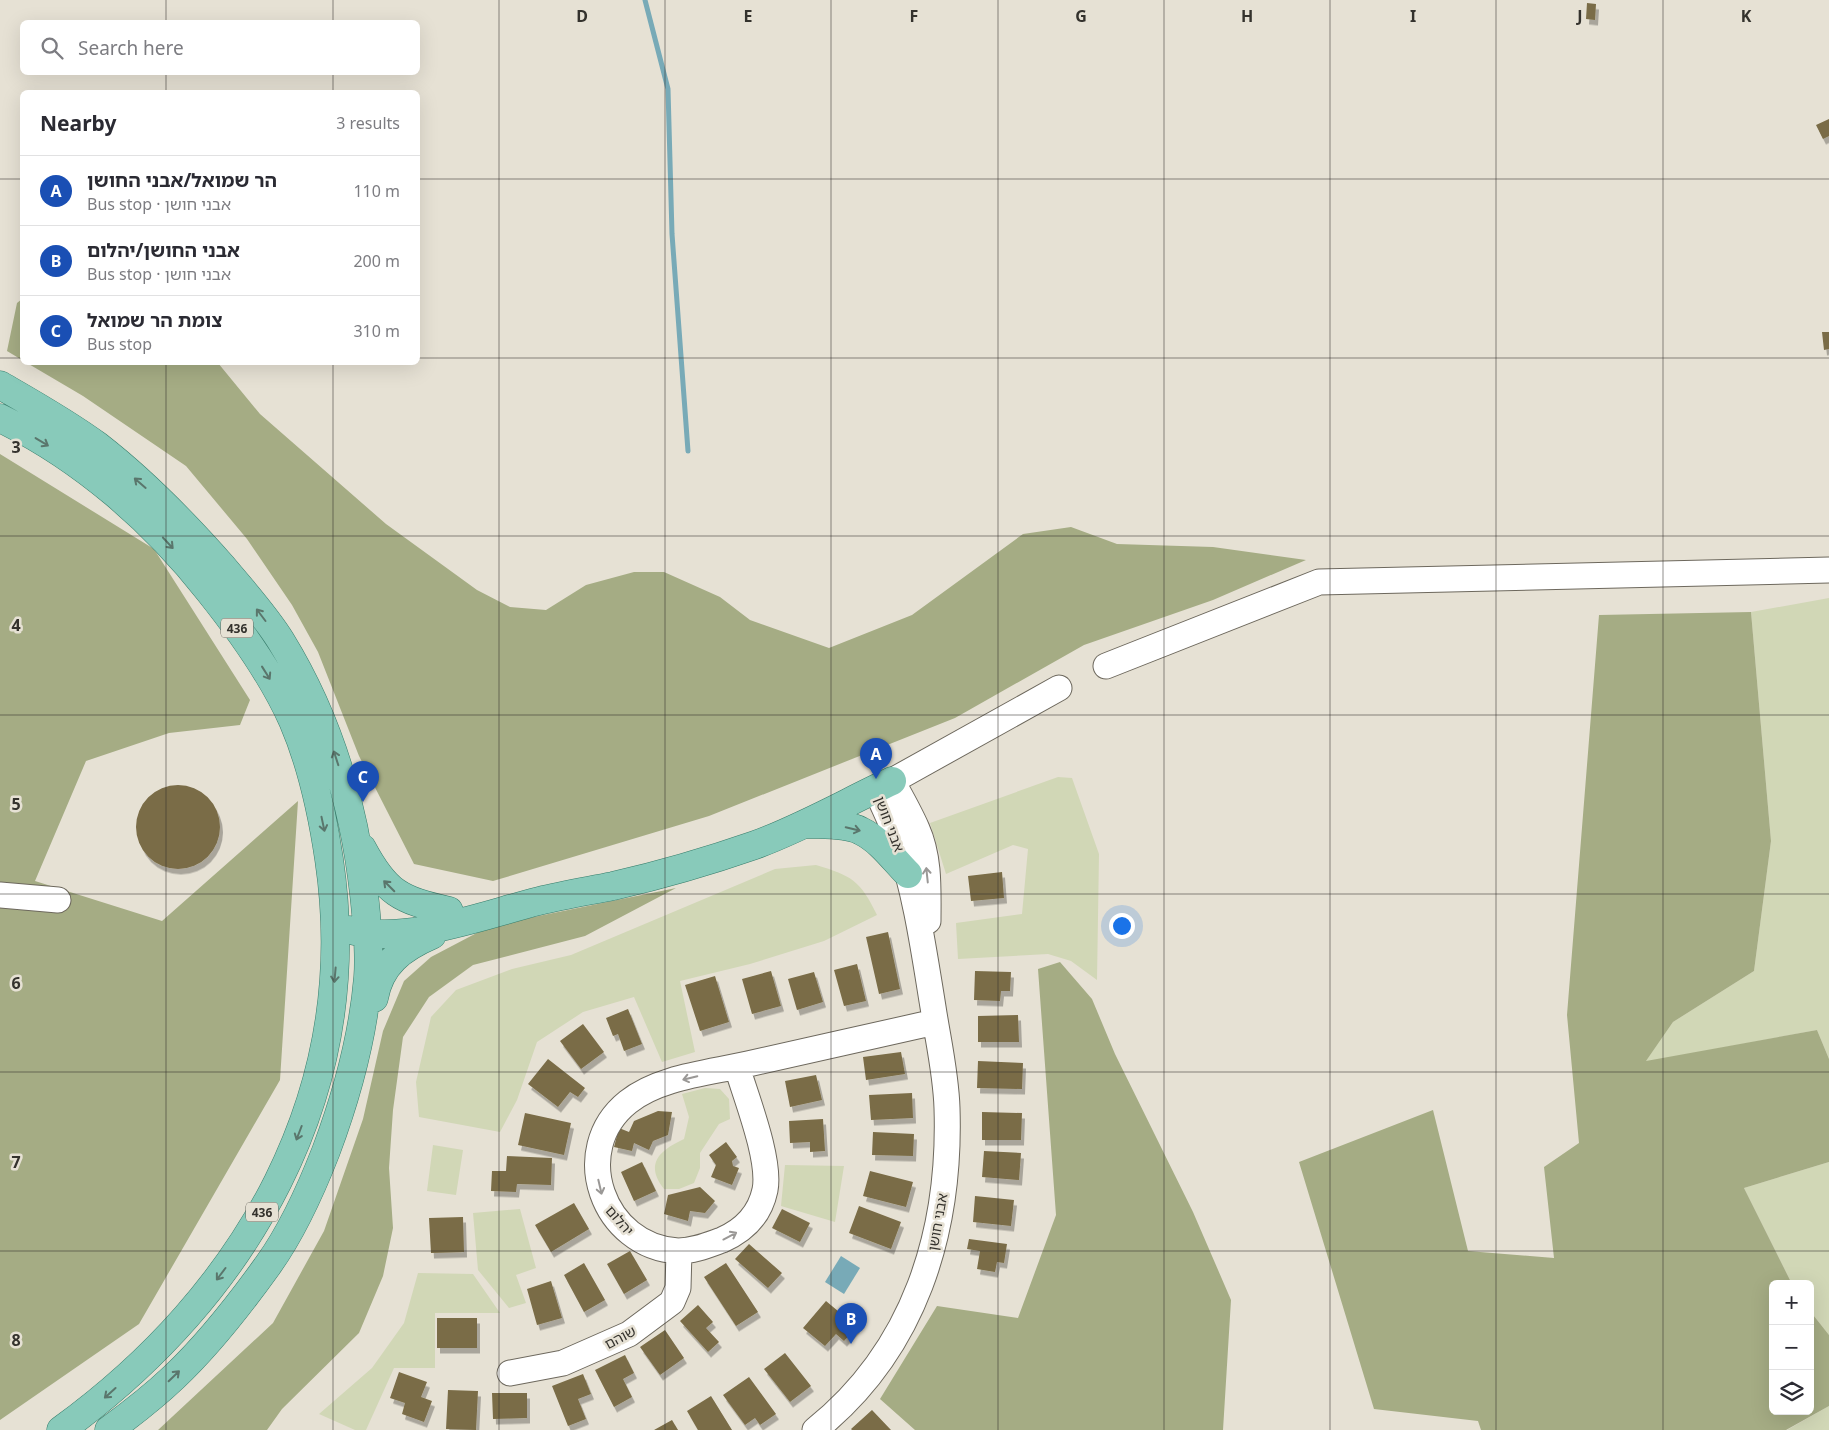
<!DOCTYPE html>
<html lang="en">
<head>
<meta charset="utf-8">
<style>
	:root { --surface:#fff; --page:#f7f7f7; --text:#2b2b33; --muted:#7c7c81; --line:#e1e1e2; --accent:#d93025 }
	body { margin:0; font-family:"Noto Sans","Noto Sans Hebrew",sans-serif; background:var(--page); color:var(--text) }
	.controls { position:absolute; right:15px; bottom:15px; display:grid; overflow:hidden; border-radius:8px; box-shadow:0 5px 20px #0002 }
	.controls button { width:45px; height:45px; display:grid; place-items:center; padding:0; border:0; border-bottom:1px solid var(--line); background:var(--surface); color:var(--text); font:25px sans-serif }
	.you { position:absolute; left:1121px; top:925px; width:18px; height:18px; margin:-12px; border:4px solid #fff; border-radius:50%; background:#1a73e8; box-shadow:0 0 0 8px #1a73e833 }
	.badge { display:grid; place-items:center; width:32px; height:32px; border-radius:50%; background:var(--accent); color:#fff; font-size:16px; font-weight:700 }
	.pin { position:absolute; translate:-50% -41px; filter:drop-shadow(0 1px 2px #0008) }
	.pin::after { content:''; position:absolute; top:26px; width:18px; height:15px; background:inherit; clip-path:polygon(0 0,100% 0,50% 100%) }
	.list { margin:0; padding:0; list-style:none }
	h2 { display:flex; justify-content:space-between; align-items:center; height:65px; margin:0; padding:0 20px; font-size:21px }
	h2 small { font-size:16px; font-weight:400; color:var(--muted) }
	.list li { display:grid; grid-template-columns:32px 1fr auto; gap:15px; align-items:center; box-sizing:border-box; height:70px; padding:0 20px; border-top:1px solid var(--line) }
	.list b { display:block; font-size:19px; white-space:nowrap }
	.list p { margin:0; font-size:16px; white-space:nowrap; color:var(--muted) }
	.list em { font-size:16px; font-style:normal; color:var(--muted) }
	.icon { flex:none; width:28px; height:28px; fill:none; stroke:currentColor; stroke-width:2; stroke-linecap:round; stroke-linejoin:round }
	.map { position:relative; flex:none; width:1829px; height:1430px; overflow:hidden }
	.search { position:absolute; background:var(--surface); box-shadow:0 5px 20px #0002; left:20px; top:20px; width:400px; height:55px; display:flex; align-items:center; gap:12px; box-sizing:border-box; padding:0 18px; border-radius:8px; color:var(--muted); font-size:19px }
	.panel { position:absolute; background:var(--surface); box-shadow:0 5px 20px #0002; left:20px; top:90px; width:400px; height:275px; border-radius:8px }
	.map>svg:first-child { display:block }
	.green { fill:#d1d7b6 }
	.forest { fill:#a5ac84 }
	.water { fill:#78aab7 }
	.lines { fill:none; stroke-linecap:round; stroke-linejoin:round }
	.stream { stroke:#78aab7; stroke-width:5 }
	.building { fill:#7a6c46; filter:url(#shadow) }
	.minor-casing { stroke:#6d685d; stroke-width:27 }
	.major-casing { stroke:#377d6b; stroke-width:29 }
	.minor { stroke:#fff; stroke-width:25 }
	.major { stroke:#88caba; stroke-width:28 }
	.oneway { stroke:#5a766c }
	.oneway2 { stroke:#9a9896 }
	.grid { fill:none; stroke:#34322d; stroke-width:1; stroke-opacity:0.55 }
	.labels { text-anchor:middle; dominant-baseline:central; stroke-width:5; stroke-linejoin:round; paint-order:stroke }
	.shield { fill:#e6e1d4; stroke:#69665f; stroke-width:1 }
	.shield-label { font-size:12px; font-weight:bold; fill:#34322d }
	.street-label { font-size:14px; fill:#34322d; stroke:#e6e1d4 }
	.grid-label { font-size:16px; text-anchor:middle; font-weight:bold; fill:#34322d; stroke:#e6e1d4; stroke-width:5; stroke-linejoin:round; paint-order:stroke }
</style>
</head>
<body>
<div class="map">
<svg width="1829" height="1430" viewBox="0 0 1829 1430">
	<defs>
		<filter id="shadow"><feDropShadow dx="3" dy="5.5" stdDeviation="0" flood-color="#0004"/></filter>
	</defs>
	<rect width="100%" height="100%" fill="#e6e1d4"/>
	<!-- green -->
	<path class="green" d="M1829,598v461l-12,-29 -172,32 28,-40 81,-51 17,-130 -20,-229z
		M1058,777l14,1 27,76 -2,126 -26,-19 -23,-7 -90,5 -2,-36 66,-9 6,-65 -15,-4 -67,29 -16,-51z
		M816,865c36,11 44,15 61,50l-53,26 -74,23 -70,17 15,71 -33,10 -28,-65 -51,15 -46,30 -20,58 -17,32 -81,-15 -3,-35 15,-65 25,-27 56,-21 59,-14 204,-86z
		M705,1088l15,1 9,10 1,20 -11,5 -19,29v15l-6,15 -15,6h-15c-20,-25 -4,-39 20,-50l5,-22 -7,-23z
		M433,1145l30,5 -7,45 -29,-4z
		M1829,1162v173l-19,-24v-27h-18l-48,-96z
		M785,1165l59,1 -9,56 -54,-16z
		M520,1209l16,59 -20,7 10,28 -17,5 -31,-38 -5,-57z
		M418,1273l55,1 27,39h-65v55h-41l-28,62h-11l-36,-16 53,-46 32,-45z
		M1829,1406v24h-42z"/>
	<!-- forest -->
	<path class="forest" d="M22,299v61l-15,-9 10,-48z
		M27,363h191l42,51 126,110 91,66 33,17 36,3 40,-25 48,-13h30l56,25 30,23 79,28 83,-33 111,-81 48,-7 46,17 96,3 93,13 -93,40 -129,45 -129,73 -246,98 -216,65 -79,-17 -55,-108 -41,-104 -26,-47 -45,-66 -61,-73 -103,-70z
		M0,454l154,95 96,151 -10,25 -71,8 -83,28 -51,120 127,40 136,-120 -18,279 -141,244 -139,96z
		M1751,612l20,229 -17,130 -81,51 -27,39 171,-31 12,29v103l-85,26 48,96h-19v127h37v-100l19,24v71l-43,24h-305l-3,-9 -104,-12 -75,-247 134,-52 35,141 86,7 -10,-91 35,-24 -12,-128 32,-400z
		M676,888l-91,48 -112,29 -44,32 -26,40 -10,73 -4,58 4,60 -10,48 -24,57 -77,76 -15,21h-109l115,-107 51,-92 39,-112 20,-88 21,-50 27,-24 59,-31z
		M1060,962l32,37 23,55 78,158 38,88 -8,130h-308l-35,-31 57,-93 81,12 38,-103 -18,-246z"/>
	<!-- water -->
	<path class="water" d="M841,1256l19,12 -16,26 -19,-12z"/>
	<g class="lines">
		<!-- stream -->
		<path class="stream" d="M645,0l23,89 4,145 16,217"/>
	</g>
	<!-- building -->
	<path class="building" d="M1587,3l9,1 -1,16 -9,-1z
		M1829,119v17l-6,3 -7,-14z
		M1822,332h7v17l-5,1z
		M136 827a42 42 0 1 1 84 0a42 42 0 1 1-84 0Z
		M1002,872l2,26 -33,3 -3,-25z
		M888,932l12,57 -21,5 -13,-57z
		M857,964l9,37 -22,5 -10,-36z
		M771,971l10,35 -29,8 -10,-35z
		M975,971l36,1 -1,19h-9l-1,10 -26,-1z
		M814,972l9,30 -26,8 -9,-31z
		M715,976l14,46 -29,9 -15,-46z
		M628,1009l14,35 -18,7 -6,-17 -5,2 -7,-18z
		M1018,1015l1,27h-41v-26z
		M583,1024l21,28 -23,17 -21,-28z
		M901,1052l4,22 -39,6 -3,-23z
		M548,1059l37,29 -7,9 -8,-5 -12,15 -30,-23z
		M978,1061l45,2 -1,26 -45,-1z
		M816,1075l6,25 -32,7 -5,-26z
		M912,1093l1,25 -42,2 -2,-25z
		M658,1111l14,1 -4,23 -15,6 -4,9 -15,-7 -2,8 -18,-4 5,-19 10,4 5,-11z
		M982,1112l40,1 -1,27h-39z
		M525,1113l46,10 -7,32 -46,-10z
		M823,1119l2,32 -15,1v-10l-20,1 -1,-22z
		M873,1132l41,2 -1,22 -41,-1z
		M726,1142l11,15 -5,4 1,5 6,2 -7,17 -21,-8 5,-12 -7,-10z
		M984,1151l37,2 -2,27 -37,-3z
		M507,1156l45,2 -1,27 -34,-1 -1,8 -25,-1 1,-20h14z
		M642,1162l14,29 -22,10 -13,-29z
		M870,1171l43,11 -7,25 -43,-11z
		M700,1187l15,14 -10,12 -15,-2 -2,10 -24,-7 4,-19z
		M975,1196l39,4 -3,26 -38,-4z
		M574,1203l15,26 -38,23 -16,-27z
		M859,1206l42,16 -10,27 -42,-16z
		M782,1209l28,14 -10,19 -28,-14z
		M463,1217l1,35 -33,1 -2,-35z
		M969,1239l38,5 -3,19 -7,-1 -2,10 -18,-3 3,-18 -13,-2z
		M749,1244l33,29 -14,15 -33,-29z
		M630,1251l17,29 -23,14 -17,-30z
		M584,1263l21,37 -21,12 -20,-37z
		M726,1263l32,49 -22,14 -32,-49z
		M551,1281l11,37 -25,7 -10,-36z
		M826,1301l31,26 -13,14 -8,-7 -11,12 -22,-18z
		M698,1305l15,17 -7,6 13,14 -11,10 -28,-31z
		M437,1318h40v30h-40z
		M665,1330l19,28 -24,17 -20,-28z
		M785,1353l26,33 -21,16 -26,-33z
		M625,1355l9,18 -11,6 9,18 -18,10 -19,-37z
		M399,1372l28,10 -6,15 11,4 -8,21 -22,-8 3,-11 -15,-5z
		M583,1374l8,20 -13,5 8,20 -18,7 -16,-40z
		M749,1377l27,37 -16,11 -5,-7 -10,7 -22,-30z
		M448,1390l30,1 -2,39 -30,-1z
		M492,1393h35v25l-34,1z
		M711,1396l21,34h-34l-11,-19z
		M872,1410l19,20h-39l-1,-1z
		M672,1420l6,10h-24z"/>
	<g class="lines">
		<defs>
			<path id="minor" d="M1106,666l213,-84 510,-12
				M0,895l58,5
				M928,921c0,-30 2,-63 -11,-92 -7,-16 -16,-32 -25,-48l167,-93
				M737,1067c9,30 34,93 28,123 -5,24 -20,40 -43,50 -14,5 -28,11 -44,11 -75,-4 -110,-101 -50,-149 31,-25 81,-29 120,-38 62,-14 125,-28 187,-42
				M510,1373l53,-10 66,-29 43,-32 6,-14 1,-37
				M815,1430c100,-80 136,-198 132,-322 -1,-34 -9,-68 -14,-101 -9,-55 -17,-113 -35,-166 -6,-18 -15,-35 -22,-52"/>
			<path id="major" d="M0,385c33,19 67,38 98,61 45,35 86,77 124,120 20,24 43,49 59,75 48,78 73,163 83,253 3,27 6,56 4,83 -5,60 -21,118 -42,174 -14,36 -35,82 -58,114 -28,39 -59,79 -94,112 -20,19 -43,37 -65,53
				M0,418c82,40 153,102 209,173 32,40 63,83 84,130 19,44 29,91 36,138 35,234 -82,436 -268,571
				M806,824c17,1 40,-1 55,7 19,9 33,29 47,43
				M362,848c24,45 38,52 87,63
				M350,930c57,15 133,-15 189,-29 24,-6 49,-10 74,-15 48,-11 96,-25 142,-41 47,-17 92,-43 137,-64
				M374,998c6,-34 28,-50 58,-63"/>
		</defs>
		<!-- minor casing -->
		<use href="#minor" class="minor-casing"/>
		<!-- major casing -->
		<use href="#major" class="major-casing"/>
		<!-- minor -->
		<use href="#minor" class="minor"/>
		<!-- major -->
		<use href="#major" class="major"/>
	</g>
	<!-- one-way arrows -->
	<defs><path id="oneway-shaft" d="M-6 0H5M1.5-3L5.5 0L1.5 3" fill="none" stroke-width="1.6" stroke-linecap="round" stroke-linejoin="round" transform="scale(1.25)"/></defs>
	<g class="oneway">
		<use href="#oneway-shaft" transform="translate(42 442) rotate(31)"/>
		<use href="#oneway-shaft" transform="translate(140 483) rotate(-139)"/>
		<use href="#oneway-shaft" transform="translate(168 543) rotate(47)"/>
		<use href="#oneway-shaft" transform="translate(261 615) rotate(-127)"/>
		<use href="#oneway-shaft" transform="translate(266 673) rotate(58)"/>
		<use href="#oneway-shaft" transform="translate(336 758) rotate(-108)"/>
		<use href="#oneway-shaft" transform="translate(323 824) rotate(78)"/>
		<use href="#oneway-shaft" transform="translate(853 829) rotate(14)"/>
		<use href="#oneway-shaft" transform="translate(389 886) rotate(-135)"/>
		<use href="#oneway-shaft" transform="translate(335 975) rotate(95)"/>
		<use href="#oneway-shaft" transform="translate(299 1133) rotate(111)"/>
		<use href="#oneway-shaft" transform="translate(221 1274) rotate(127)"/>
		<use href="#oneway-shaft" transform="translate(174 1376) rotate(-44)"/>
		<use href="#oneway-shaft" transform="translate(110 1393) rotate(138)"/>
	</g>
	<g class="oneway2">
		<use href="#oneway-shaft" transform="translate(927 875) rotate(-96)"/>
		<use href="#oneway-shaft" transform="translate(690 1078) rotate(167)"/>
		<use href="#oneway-shaft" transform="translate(600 1187) rotate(77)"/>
		<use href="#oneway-shaft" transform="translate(730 1236) rotate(-28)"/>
	</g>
	<!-- grid -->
	<path class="grid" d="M166,0v22M333,0v22M499,0v1430M665,0v1430M831,0v1430M998,0v1430M1164,0v1430M1330,0v1430M1496,0v1430M1663,0v1430M166,72v20M333,72v20M0,179h22M418,179h1411M0,358h22M418,358h1411M166,362v1068M333,362v1068M0,536h1829M0,715h1829M0,894h1829M0,1072h1829M0,1251h1829"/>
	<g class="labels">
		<!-- shield labels -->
		<g class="shield">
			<rect x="221" y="618.5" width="32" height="19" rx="4"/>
			<rect x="246" y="1202.5" width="32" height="19" rx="4"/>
		</g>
		<g class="shield-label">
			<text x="237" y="628">436</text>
			<text x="262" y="1212">436</text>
		</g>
		<!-- street labels -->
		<g class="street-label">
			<text transform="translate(890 824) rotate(69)">אבני חושן</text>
			<text transform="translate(620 1220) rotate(49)">יהלום</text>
			<text transform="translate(937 1222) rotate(-80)">אבני חושן</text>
			<text transform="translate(620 1337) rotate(-28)">שוהם</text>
		</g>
	</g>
	<g class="grid-label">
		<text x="582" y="22">D</text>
		<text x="748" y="22">E</text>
		<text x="914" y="22">F</text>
		<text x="1081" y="22">G</text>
		<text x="1247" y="22">H</text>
		<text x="1413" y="22">I</text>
		<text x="1580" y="22">J</text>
		<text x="1746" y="22">K</text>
		<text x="16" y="453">3</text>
		<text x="16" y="631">4</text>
		<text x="16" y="810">5</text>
		<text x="16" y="989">6</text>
		<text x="16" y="1168">7</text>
		<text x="16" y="1346">8</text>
	</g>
</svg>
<div class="controls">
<button>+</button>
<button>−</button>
<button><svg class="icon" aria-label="layers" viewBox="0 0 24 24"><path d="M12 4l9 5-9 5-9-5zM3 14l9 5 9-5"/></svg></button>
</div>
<div class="you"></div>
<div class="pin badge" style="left:876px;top:779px;background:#1a4fb4">A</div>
<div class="pin badge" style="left:851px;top:1344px;background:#1a4fb4">B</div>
<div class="pin badge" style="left:363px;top:802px;background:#1a4fb4">C</div>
<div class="search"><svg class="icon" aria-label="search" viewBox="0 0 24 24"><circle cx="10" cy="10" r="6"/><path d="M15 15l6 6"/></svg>Search here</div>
<section class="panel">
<h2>Nearby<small>3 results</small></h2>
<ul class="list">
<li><span class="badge" style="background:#1a4fb4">A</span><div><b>הר שמואל/אבני החושן</b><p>Bus stop · אבני חושן</p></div><em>110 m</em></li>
<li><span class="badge" style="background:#1a4fb4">B</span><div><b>אבני החושן/יהלום</b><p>Bus stop · אבני חושן</p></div><em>200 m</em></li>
<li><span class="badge" style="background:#1a4fb4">C</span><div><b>צומת הר שמואל</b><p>Bus stop</p></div><em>310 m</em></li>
</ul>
</section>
</div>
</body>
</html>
